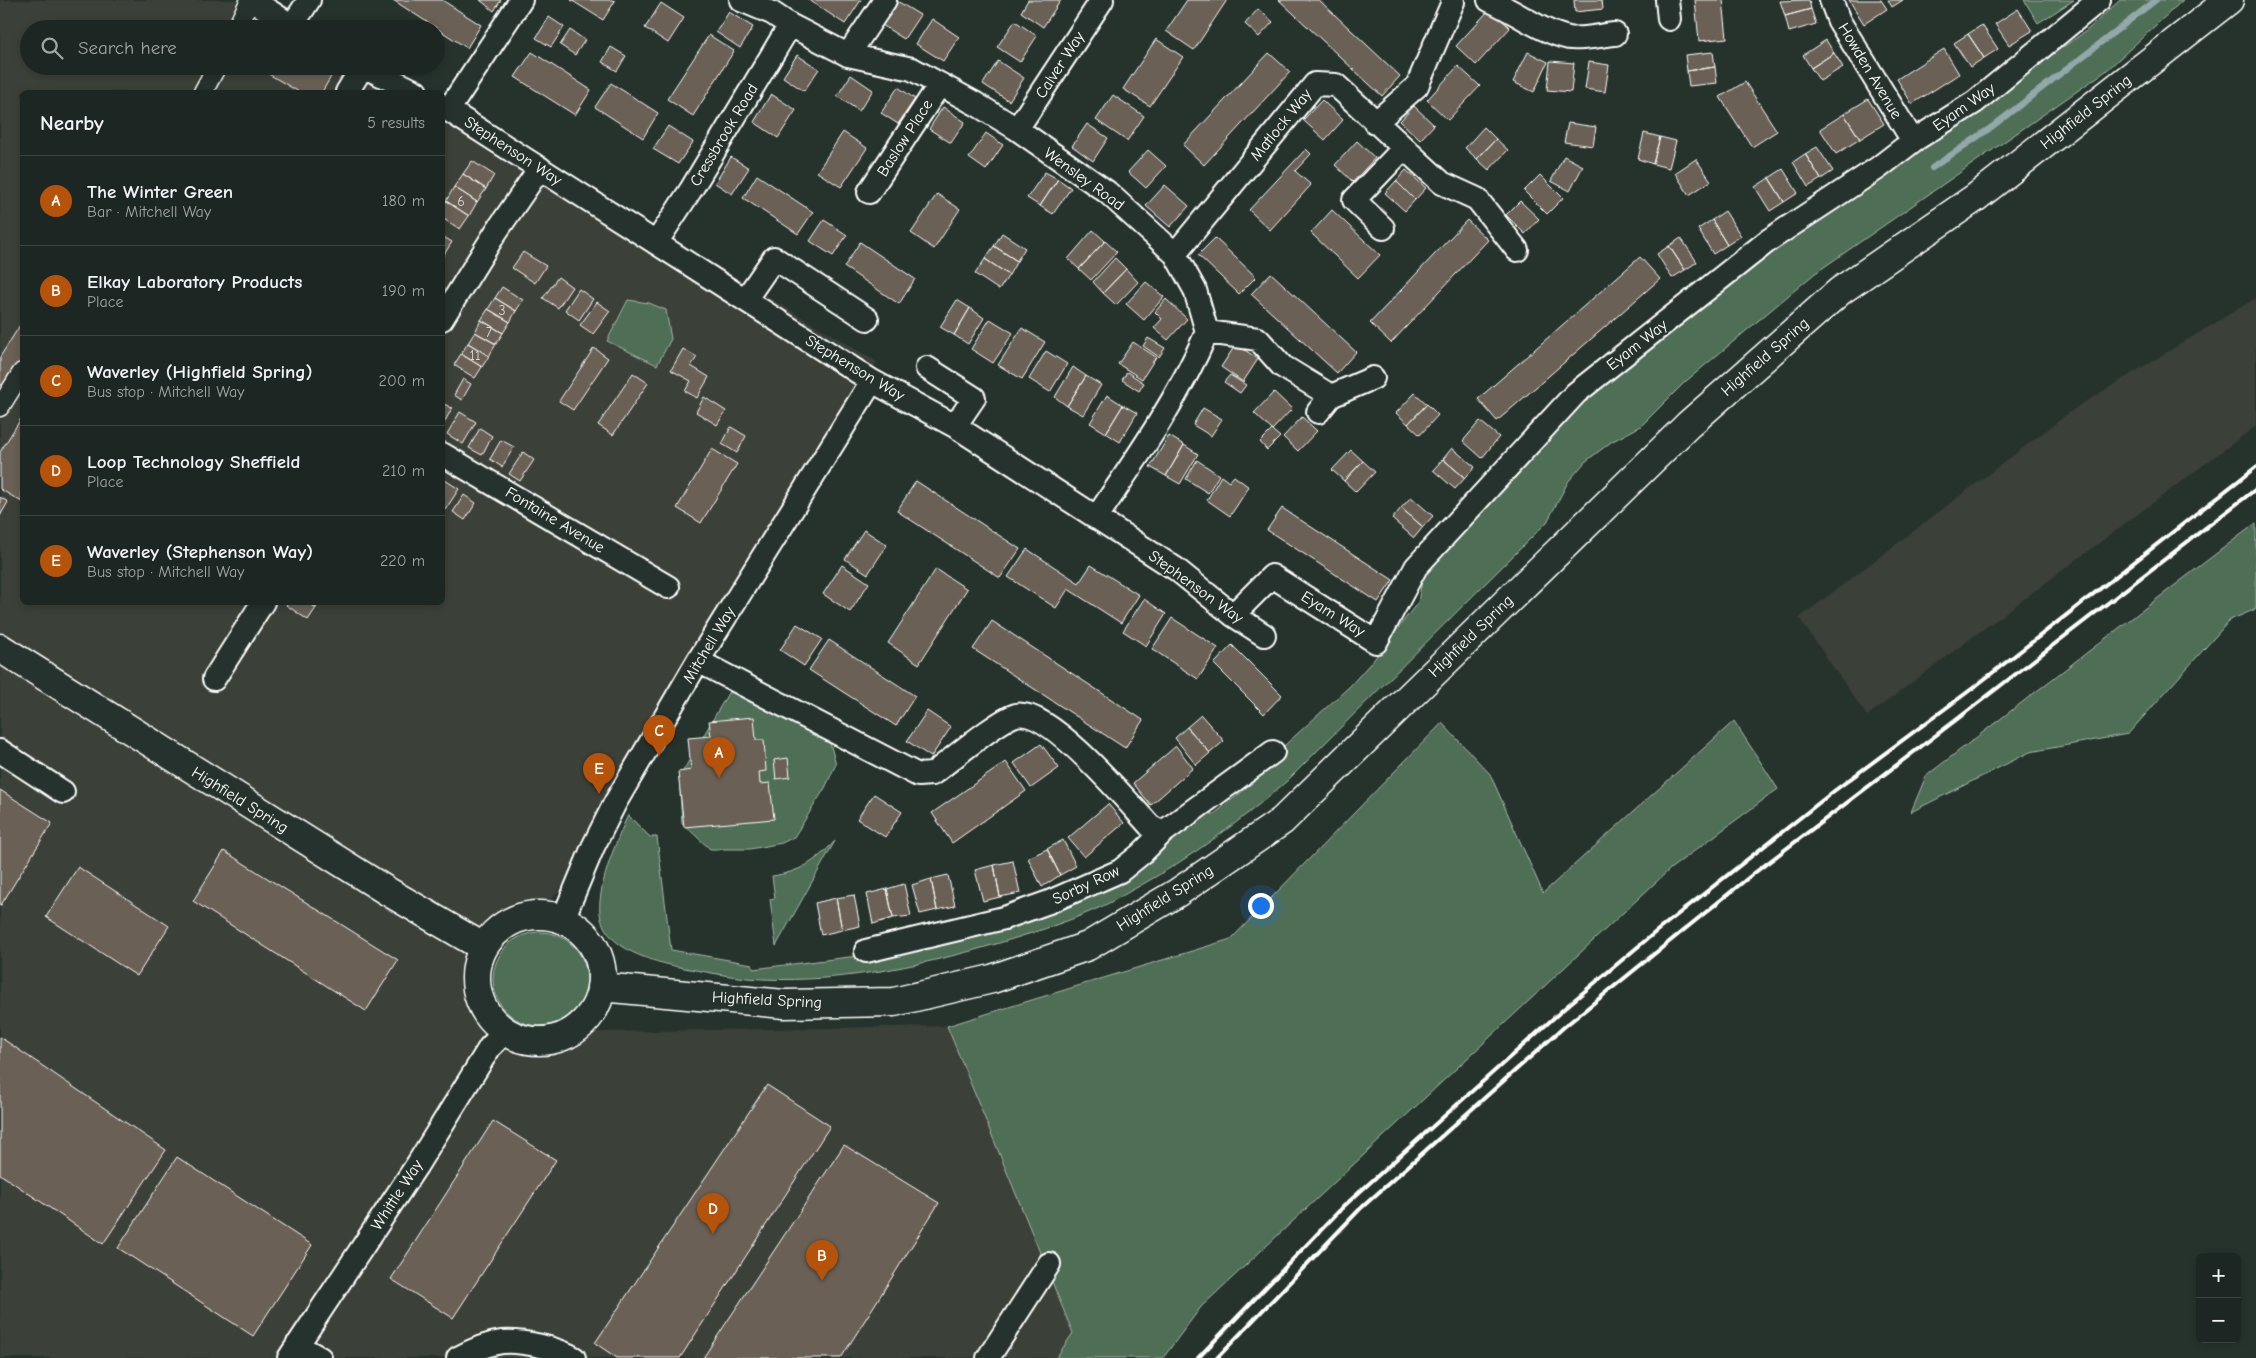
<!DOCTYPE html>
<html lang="en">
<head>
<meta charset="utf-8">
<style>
	:root { --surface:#1c2622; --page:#29322f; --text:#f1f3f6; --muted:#a0a5a5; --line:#3a4340; --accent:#b45309 }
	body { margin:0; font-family:"Comic Neue",sans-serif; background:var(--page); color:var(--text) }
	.controls { position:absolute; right:15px; bottom:15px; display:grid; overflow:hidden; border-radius:8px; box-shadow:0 2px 8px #0003 }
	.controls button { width:45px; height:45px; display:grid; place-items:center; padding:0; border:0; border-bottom:1px solid var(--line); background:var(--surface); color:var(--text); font:25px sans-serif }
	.you { position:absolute; left:1260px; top:905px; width:18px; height:18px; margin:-12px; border:4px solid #fff; border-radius:50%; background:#1a73e8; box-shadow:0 0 0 8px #1a73e833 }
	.badge { display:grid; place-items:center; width:32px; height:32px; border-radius:50%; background:var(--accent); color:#fff; font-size:16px; font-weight:700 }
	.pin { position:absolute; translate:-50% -41px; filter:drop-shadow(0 1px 2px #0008) }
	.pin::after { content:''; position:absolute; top:26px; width:18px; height:15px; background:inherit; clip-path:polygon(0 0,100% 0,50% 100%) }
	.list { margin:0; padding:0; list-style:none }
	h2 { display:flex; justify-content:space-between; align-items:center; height:65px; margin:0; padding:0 20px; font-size:21px }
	h2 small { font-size:16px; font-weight:400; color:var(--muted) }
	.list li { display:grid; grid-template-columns:32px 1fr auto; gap:15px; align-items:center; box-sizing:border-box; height:90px; padding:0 20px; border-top:1px solid var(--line) }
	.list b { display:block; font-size:19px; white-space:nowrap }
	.list p { margin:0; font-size:16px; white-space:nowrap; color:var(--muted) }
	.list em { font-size:16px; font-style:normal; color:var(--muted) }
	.icon { flex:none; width:28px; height:28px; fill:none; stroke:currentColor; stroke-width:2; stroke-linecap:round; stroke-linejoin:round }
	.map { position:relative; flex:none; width:2256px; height:1358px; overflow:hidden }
	.search { position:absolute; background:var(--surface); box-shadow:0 2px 8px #0003; left:20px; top:20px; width:425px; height:55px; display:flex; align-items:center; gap:12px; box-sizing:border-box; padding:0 18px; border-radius:28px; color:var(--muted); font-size:19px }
	.panel { position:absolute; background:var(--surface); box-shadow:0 2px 8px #0003; left:20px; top:90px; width:425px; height:515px; border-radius:8px }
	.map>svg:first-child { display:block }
	.built { fill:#3b4039 }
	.green { fill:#4f6e57; stroke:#a7b6ab }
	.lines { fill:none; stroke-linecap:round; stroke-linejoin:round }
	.stream { stroke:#93a8aa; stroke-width:6 }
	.building { fill:#6b6055; stroke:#fff }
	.pedestrian-casing { stroke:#fff; stroke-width:21 }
	.minor-casing { stroke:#fff; stroke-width:26 }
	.secondary-casing { stroke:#fff; stroke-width:31 }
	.pedestrian { stroke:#26332d; stroke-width:18 }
	.minor { stroke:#26332d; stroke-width:22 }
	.secondary { stroke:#26332d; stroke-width:28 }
	.rail { stroke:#fff; stroke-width:4 }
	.labels { text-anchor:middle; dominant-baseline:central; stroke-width:4; stroke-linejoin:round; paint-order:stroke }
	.number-label { font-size:14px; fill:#dad7d4 }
	.street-label { font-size:16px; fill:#fff; stroke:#26332d }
</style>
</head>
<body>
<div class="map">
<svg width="2256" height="1358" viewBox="0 0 2256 1358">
	<rect width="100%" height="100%" fill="#26332d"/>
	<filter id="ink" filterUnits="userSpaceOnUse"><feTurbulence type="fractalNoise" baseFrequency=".02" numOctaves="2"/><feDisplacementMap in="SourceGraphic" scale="10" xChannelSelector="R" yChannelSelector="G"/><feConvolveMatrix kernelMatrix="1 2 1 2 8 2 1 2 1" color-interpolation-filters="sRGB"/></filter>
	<g filter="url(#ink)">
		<!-- built -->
		<path class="built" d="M0,0h271l48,29h-290v37h353l44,26h-404v510h420l1,-499 434,259 -318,529 -17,17 -33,24 -18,24 -9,21 -5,41 6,16 464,-8 136,332h-1083z
			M2256,298v128l-389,290 -68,-98 278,-211z"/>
		<!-- green -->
		<path class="green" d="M2024,0h50l-36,23z
			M2120,0h63l-77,71 -292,203 -129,108 -44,44 -30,16 -26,20 -17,20 -21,40 -259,258c-47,41 -96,77 -152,108 -13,7 -27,16 -42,22 -32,14 -65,24 -98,34 -80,23 -165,41 -249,34 -23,-2 -45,-7 -68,-11 -28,-6 -69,-17 -78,-48 -7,-27 16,-79 27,-104l22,22h7l14,113 81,14 1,5 184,-23 97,-30 109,-52 59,-51 12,1 30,-24v-11l19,-14 87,-79 25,-28 43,-56 7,-37 102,-115 172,-148 387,-271z
			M628,300l21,3 17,7 5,29 -14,26 -50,-24z
			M2256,523v86l-26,11 -102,114 -98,18 -119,60 15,-36z
			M731,688l99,55 6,21 -11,24 -31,49 -12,6 -32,6h-40l-28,-26 -3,-45z
			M1734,721l44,68 -108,80 -469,438 -38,51h-107l17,-25 -126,-307 284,-87 211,-216 48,51 53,119z
			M835,841l-59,105 -6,-47 5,-1 -3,-22c28,-4 43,-14 63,-35z
			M493 979a47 47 0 1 1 94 0a47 47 0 1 1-94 0Z"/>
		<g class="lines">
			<!-- stream -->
			<path class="stream" d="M1932,168l57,-39 167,-129"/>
		</g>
		<!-- building -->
		<path class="building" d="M393,0h49l39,25 -14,23z
			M480,0h21l-7,11z
			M571,0h41l3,1 -12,19z
			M809,0h52l-16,24z
			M1028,0h33l-18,27 -22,-15z
			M1187,0h40l-33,50 -28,-19z
			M1279,0h40l81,76 -18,20z
			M1574,0h28l1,9 -28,3z
			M1695,0h28l4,38 -28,3z
			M1809,0l2,9 -26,7 -5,-15z
			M1849,0h32l6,9 -23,15z
			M1888,0h15l-11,7z
			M897,1l23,14 -16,24 -22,-14z
			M661,3l23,15 -16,25 -23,-15z
			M1258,9l15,13 -14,15 -14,-13z
			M1490,9l20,19 -34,37 -20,-19z
			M1811,9l5,15 -27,8 -4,-16z
			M2018,9l14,22 -23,14 -14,-21z
			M729,12l24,15 -13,21 -24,-16z
			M549,17l15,10 -13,20 -15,-9z
			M932,19l27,18 -16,24 -27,-17z
			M1015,21l22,15 -17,26 -23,-15z
			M1982,25l16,24 -14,9 -16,-24z
			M570,30l15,10 -10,15 -15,-10z
			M1968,34l16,24 -14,9 -16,-24z
			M709,35l25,16 -41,65 -26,-17z
			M1156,39l27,18 -33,49 -27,-17z
			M1826,40l8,13 -23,15 -8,-13z
			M611,47l15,9 -9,15 -15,-9z
			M1944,49l15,25 -47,30 -15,-25z
			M532,52l59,38 -16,25 -60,-38z
			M1528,52l20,10 -14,30 -21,-10z
			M1713,52l2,15 -28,4 -2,-16z
			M1269,53l21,19 -86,93 -21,-20z
			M1834,53l9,14 -23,14 -9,-13z
			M797,55l22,14 -15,22 -21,-14z
			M998,61l26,17 -15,23 -26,-17z
			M1550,61l24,2 -3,29 -24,-2z
			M1589,62l20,3 -4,27 -20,-3z
			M255,66h77l4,2 -14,24h-23z
			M1458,66l22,20 -32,34 -21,-20z
			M1715,67l2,16 -28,3 -2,-15z
			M851,75l22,15 -14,21 -22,-15z
			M1745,82l32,49 -25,16 -32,-50z
			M611,83l47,30 -15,25 -48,-31z
			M898,87l17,12 -17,25 -17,-11z
			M771,94l25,16 -18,28 -24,-16z
			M1113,95l31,21 -17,25 -31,-21z
			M1868,99l16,25 -24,15 -16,-25z
			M1322,100l21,20 -18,20 -22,-20z
			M1414,106l20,19 -14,15 -20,-19z
			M943,107l22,15 -14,21 -22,-14z
			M1844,114l16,25 -24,15 -16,-25z
			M1568,123l28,4 -3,19 -29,-4z
			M1087,124l21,14 -15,23 -21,-15z
			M668,126l25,16 -15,22 -25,-15z
			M1484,127l12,12 -19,20 -12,-11z
			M843,132l24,16 -26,39 -24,-15z
			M986,133l17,12 -17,25 -17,-12z
			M1644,133l16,4 -7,27 -15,-5z
			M1660,137l16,4 -7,27 -16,-4z
			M1496,139l12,11 -19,20 -12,-11z
			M1357,141l18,17 -22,24 -18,-17z
			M1817,147l16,24 -12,8 -16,-25z
			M1306,149l5,5 -16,17 16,14 -41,45 -21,-20z
			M1148,150l18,16 -20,22 -18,-16z
			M1805,154l16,25 -13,8 -15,-25z
			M1564,156l19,10 -13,25 -19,-10z
			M731,157l18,11 -17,26 -17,-11z
			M1696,159l15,22 -22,14 -14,-22z
			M472,161l22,14 -8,14 -23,-15z
			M1783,169l15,24 -14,9 -15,-24z
			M1406,170l20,18 -11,12 -19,-19z
			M1045,172l13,7 -18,27 -13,-8z
			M463,174l23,15 -9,13 -23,-15z
			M757,175l56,37 -15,22 -55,-36z
			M1540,175l23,23 -16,16 -23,-23z
			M1769,178l15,24 -14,9 -15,-24z
			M1058,179l13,9 -18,26 -13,-8z
			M1396,181l19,19 -10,11 -20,-18z
			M1165,185l24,21 -19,21 -24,-21z
			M454,187l23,15 -8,14 -23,-15z
			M937,194l23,15 -26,40 -23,-16z
			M446,201l23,15 -9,13 -18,-11v-12z
			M1520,201l19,18 -14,15 -19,-19z
			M1332,210l48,45 -22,23 -47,-45z
			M1725,211l16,25 -14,9 -15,-25z
			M824,220l23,15 -14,21 -23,-15z
			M1467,220l21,20 -97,103 -21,-20z
			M1712,220l15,25 -14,9 -15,-25z
			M1093,230l12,11 -26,28 -11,-10z
			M1002,233l23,15 -8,13 -23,-15z
			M442,236l10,6 -9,14 -1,-1z
			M1215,238l41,39 -17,17 -41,-39z
			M1681,238l16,24 -12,8 -16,-24z
			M1105,241l12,11 -26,28 -12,-11z
			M860,242l55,37 -16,25 -55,-37z
			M994,246l23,15 -8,14 -24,-16z
			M1669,246l16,24 -13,8 -15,-24z
			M523,252l23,14 -11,17 -23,-15z
			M1640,257l20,22 -163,142 -19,-22z
			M1115,258l11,11 -23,24 -10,-11z
			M985,259l24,16 -10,15 -24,-16z
			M1126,269l12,13 -22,23 -13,-12z
			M1271,273l85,79 -19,21 -86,-79z
			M558,277l14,10 -14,21 -15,-10z
			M1146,282l18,15 -20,23 -18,-16z
			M502,287l21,13 -7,11 -21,-13z
			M579,289l14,10 -14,21 -14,-10z
			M495,298l21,13 -6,11 -22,-13z
			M1166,299l21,20 -19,21 -14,-12 8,-9 -7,-7z
			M957,300l13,8 -16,27 -14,-8z
			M597,302l13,9 -17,23 -13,-9z
			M970,308l14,10 -16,26 -14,-9z
			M488,309l22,13 -7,11 -22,-13z
			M990,319l23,14 -20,30 -22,-14z
			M481,320l22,13 -7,11 -21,-12z
			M22,322v41l-16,25 -6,-4v-27z
			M1022,328l23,14 -23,37 -24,-14z
			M475,332l21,12 -7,12 -21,-13z
			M1148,338l17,10 -6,9 -16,-11z
			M1133,342l23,15 -14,22 -24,-15z
			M468,343l21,13 -7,11 -21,-13z
			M1236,344l22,15 -15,23 -22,-15z
			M594,348l14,10 -35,52 -14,-9z
			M683,349l14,8 -6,9 18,11 -12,21 -12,-7 6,-10 -20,-11z
			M1046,351l21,13 -17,28 -21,-13z
			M461,354l21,13 -7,11 -21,-13z
			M1073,367l13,9 -19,30 -12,-9z
			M1127,372l17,11 -5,8 -17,-11z
			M633,373l15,10 -35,52 -15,-10z
			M1230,375l16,10 -6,8 -16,-11z
			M1086,376l15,9 -18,30 -16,-9z
			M463,379l8,5 -9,16 -8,-5z
			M1274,392l18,17 -20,21 -18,-17z
			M1415,393l12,11 -19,20 -12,-11z
			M1107,395l16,10 -17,28 -16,-10z
			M704,397l22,14 -9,14 -21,-13z
			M442,403l10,5 -10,19z
			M1427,404l11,11 -18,20 -12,-11z
			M1123,405l14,8 -17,29 -14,-9z
			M1203,408l19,11 -11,17 -18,-11z
			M460,412l16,10 -13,22 -16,-10z
			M22,417v85l-22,-13v-37z
			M1302,417l15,14 -19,20 -15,-14z
			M1480,421l19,16 -17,21 -19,-17z
			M731,427l15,9 -9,17 -15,-9z
			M480,428l12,8 -10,19 -13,-7z
			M1272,430l8,7 -13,13 -7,-8z
			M1169,436l15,9 -18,31 -16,-9z
			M501,440l13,7 -12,20 -12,-8z
			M1184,445l14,9 -18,30 -14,-8z
			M1452,448l23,19 -10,11 -22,-19z
			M712,449l25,15 -36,59 -24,-15z
			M1351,450l12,11 -19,20 -12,-11z
			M523,452l11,8 -14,21 -11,-7z
			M1443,459l22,19 -10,11 -22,-19z
			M1197,460l22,15 -11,18 -22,-14z
			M1363,461l12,11 -19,20 -12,-11z
			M1221,476l8,6 5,-6 15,11 -19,29 -23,-16z
			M445,480l14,9 -14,21 -3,-2v-25z
			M916,481l104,68 -20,29 -103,-67z
			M464,495l12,8 -11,17 -12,-8z
			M0,497l8,5 -8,14z
			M1411,497l22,19 -10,11 -22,-19z
			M1282,508l111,72 -15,22 -111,-72z
			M1401,508l22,19 -9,11 -22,-19z
			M864,530l23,15 -19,29 -23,-15z
			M1027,549l52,34 12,-18 48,30 -18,28 -53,-34 -12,19 -48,-31z
			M842,565l27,18 -19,29 -27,-18z
			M936,569l31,20 -48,75 -31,-21z
			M1144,599l22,15 -20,32 -23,-15z
			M288,602h20l8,6 -8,12 -22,-15z
			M308,602h11l-3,6z
			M1172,618l46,30 -20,31 -46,-30z
			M992,621l151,99 -18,28 -152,-99z
			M797,624l25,15 -18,27 -24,-16z
			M829,640l86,56 -19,30 -87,-56z
			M1232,645l50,50 -18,19 -50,-50z
			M927,711l24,16 -20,30 -24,-16z
			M1201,715l23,26 -14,12 -23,-26z
			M754,717l2,23h8l2,31 -7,1 1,12 10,-1 4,36 -90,8 -6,-55 13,-2 -3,-32 23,-2 -2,-15z
			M1187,727l23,26 -14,12 -21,-27z
			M1041,744l18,24 -28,20 -17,-25z
			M1176,746l17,22 -42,37 -18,-22z
			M788,758l2,19 -14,2 -2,-19z
			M1006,762l20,29 -74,52 -20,-30z
			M0,790l52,33 -51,82h-1z
			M874,794l28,18 -17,25 -28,-18z
			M1108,804l16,19 -40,34 -16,-19z
			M1063,840l13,26 -16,9 -13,-26z
			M1047,849l13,26 -18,12 -14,-29z
			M224,851l174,109 -32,51 -173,-110z
			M1013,861l7,32 -20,4 -6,-32z
			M994,865l6,32 -17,4 -8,-31z
			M78,867l91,59 -32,50 -91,-59z
			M948,875l7,31 -18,4 -6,-31z
			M931,879l6,31 -17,4 -8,-29z
			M904,884l7,32 -18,2 -6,-29z
			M887,889l6,29 -20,6 -6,-30z
			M854,895l6,31 -18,4 -6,-32z
			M836,898l6,32 -21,5 -6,-32z
			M0,1037l166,113 -63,94 -103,-70z
			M767,1085l63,41 -150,232h-63l-22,-15z
			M493,1121l63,39 -103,158 -62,-39z
			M844,1145l95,58 -98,155h-138z
			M177,1157l135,88 -59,91 -135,-88z"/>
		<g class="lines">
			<defs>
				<path id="pedestrian" d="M236,29l14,-29
					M203,92l14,-26
					M0,407l22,-35"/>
				<path id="minor" d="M252,0l45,29
					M741,0l31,13 18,12 58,30 64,14 64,35 41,25 90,63 68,62 20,36 12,42c-29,67 -70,126 -111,186
					M1489,0c26,11 52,32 80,38 13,2 32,-3 46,-4
					M1667,0l2,19
					M1831,0l8,21 74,120
					M292,26l17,-26
					M848,55l37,-55
					M347,92l16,-26 53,26
					M442,106l430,275 83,45 221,143 57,46 31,20
					M449,109l72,-109
					M1375,123l42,-37 36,-84 -1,-2
					M1017,129l85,-129
					M869,192l71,-108
					M1383,228l-29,-28 49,-51
					M656,243l36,-55 98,-163
					M1175,254l140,-170 21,1 106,98 35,16 40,51
					M745,300l29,-42 93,61
					M442,319l54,-87 44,-64
					M1207,332l51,7 24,27 49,30 -13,16
					M927,368l47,30 -19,28
					M1331,396l42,-18
					M442,454l226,133
					M1233,615l39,-39 104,66 40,-75 160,-174 193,-153 109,-72 35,-27 62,-39 124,-102
					M698,661l220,114 14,-1c18,-13 66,-54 84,-59 32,-8 113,88 134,111l12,7
					M214,679l49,-77
					M0,751l63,41
					M563,919l30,-72 22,-44 83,-142 174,-280
					M866,951l138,-33 45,-16 71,-31 21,-17 21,-21 111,-81
					M297,1345l23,13
					M289,1358l128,-193 73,-118 15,-15
					M458,1358c13,-7 28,-14 44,-16 19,-2 55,6 72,16
					M988,1358l61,-94"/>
				<path id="secondary" d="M0,648l387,243 96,56
					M476 978a63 63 0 1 1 126 0a63 63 0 1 1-126 0Z
					M601,987l183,17 110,-2 98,-23 96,-33 89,-53 105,-72 406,-396 152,-134 135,-93 254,-198"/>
			</defs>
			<!-- pedestrian casing -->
			<use href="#pedestrian" class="pedestrian-casing"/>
			<!-- minor casing -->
			<use href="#minor" class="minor-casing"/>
			<!-- secondary casing -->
			<use href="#secondary" class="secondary-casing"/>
			<!-- pedestrian -->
			<use href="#pedestrian" class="pedestrian"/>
			<!-- minor -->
			<use href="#minor" class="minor"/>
			<!-- secondary -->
			<use href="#secondary" class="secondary"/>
			<!-- rail -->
			<path class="rail" d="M1198,1358l146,-152 223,-200 91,-76 176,-139 139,-103 283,-221
				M1217,1358l143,-149 204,-182 189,-153 203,-154 300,-231"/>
		</g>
	</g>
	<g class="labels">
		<!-- number labels -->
		<g class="number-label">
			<text x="461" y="201">6</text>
			<text x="502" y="310">3</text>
			<text x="489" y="332">7</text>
			<text x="475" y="355">11</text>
		</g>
		<!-- street labels -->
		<g class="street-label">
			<text transform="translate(1060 65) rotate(-57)">Calver Way</text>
			<text transform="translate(1870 71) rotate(59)">Howden Avenue</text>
			<text transform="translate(1964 107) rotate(-35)">Eyam Way</text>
			<text transform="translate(2086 112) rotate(-38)">Highfield Spring</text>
			<text transform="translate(1281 125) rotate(-51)">Matlock Way</text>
			<text transform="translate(724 135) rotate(-59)">Cressbrook Road</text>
			<text transform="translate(905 138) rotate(-57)">Baslow Place</text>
			<text transform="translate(513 151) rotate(33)">Stephenson Way</text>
			<text transform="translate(1084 179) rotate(36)">Wensley Road</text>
			<text transform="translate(1637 345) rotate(-38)">Eyam Way</text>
			<text transform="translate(1765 357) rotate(-41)">Highfield Spring</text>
			<text transform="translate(855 368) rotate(31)">Stephenson Way</text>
			<text transform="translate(555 520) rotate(31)">Fontaine Avenue</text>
			<text transform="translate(1196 587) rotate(36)">Stephenson Way</text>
			<text transform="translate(1333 614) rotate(32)">Eyam Way</text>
			<text transform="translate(1471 636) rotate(-44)">Highfield Spring</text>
			<text transform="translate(709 645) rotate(-59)">Mitchell Way</text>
			<text transform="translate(240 800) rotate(32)">Highfield Spring</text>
			<text transform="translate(1086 885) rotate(-25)">Sorby Row</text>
			<text transform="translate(1165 898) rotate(-32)">Highfield Spring</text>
			<text transform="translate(767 1000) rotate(3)">Highfield Spring</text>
			<text transform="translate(397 1195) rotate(-57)">Whittle Way</text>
		</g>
	</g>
</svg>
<div class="controls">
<button>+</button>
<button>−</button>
</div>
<div class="you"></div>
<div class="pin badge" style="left:719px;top:778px">A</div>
<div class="pin badge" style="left:822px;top:1281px">B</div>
<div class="pin badge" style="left:659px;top:756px">C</div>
<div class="pin badge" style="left:713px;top:1234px">D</div>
<div class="pin badge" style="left:599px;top:794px">E</div>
<div class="search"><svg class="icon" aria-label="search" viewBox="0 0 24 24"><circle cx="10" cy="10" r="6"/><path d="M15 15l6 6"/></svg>Search here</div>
<section class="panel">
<h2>Nearby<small>5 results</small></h2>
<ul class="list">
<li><span class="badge">A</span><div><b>The Winter Green</b><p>Bar · Mitchell Way</p></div><em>180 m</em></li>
<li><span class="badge">B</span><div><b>Elkay Laboratory Products</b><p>Place</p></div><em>190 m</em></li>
<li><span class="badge">C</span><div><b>Waverley (Highfield Spring)</b><p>Bus stop · Mitchell Way</p></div><em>200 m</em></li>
<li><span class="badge">D</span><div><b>Loop Technology Sheffield</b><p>Place</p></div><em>210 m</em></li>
<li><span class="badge">E</span><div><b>Waverley (Stephenson Way)</b><p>Bus stop · Mitchell Way</p></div><em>220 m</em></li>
</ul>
</section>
</div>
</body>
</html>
